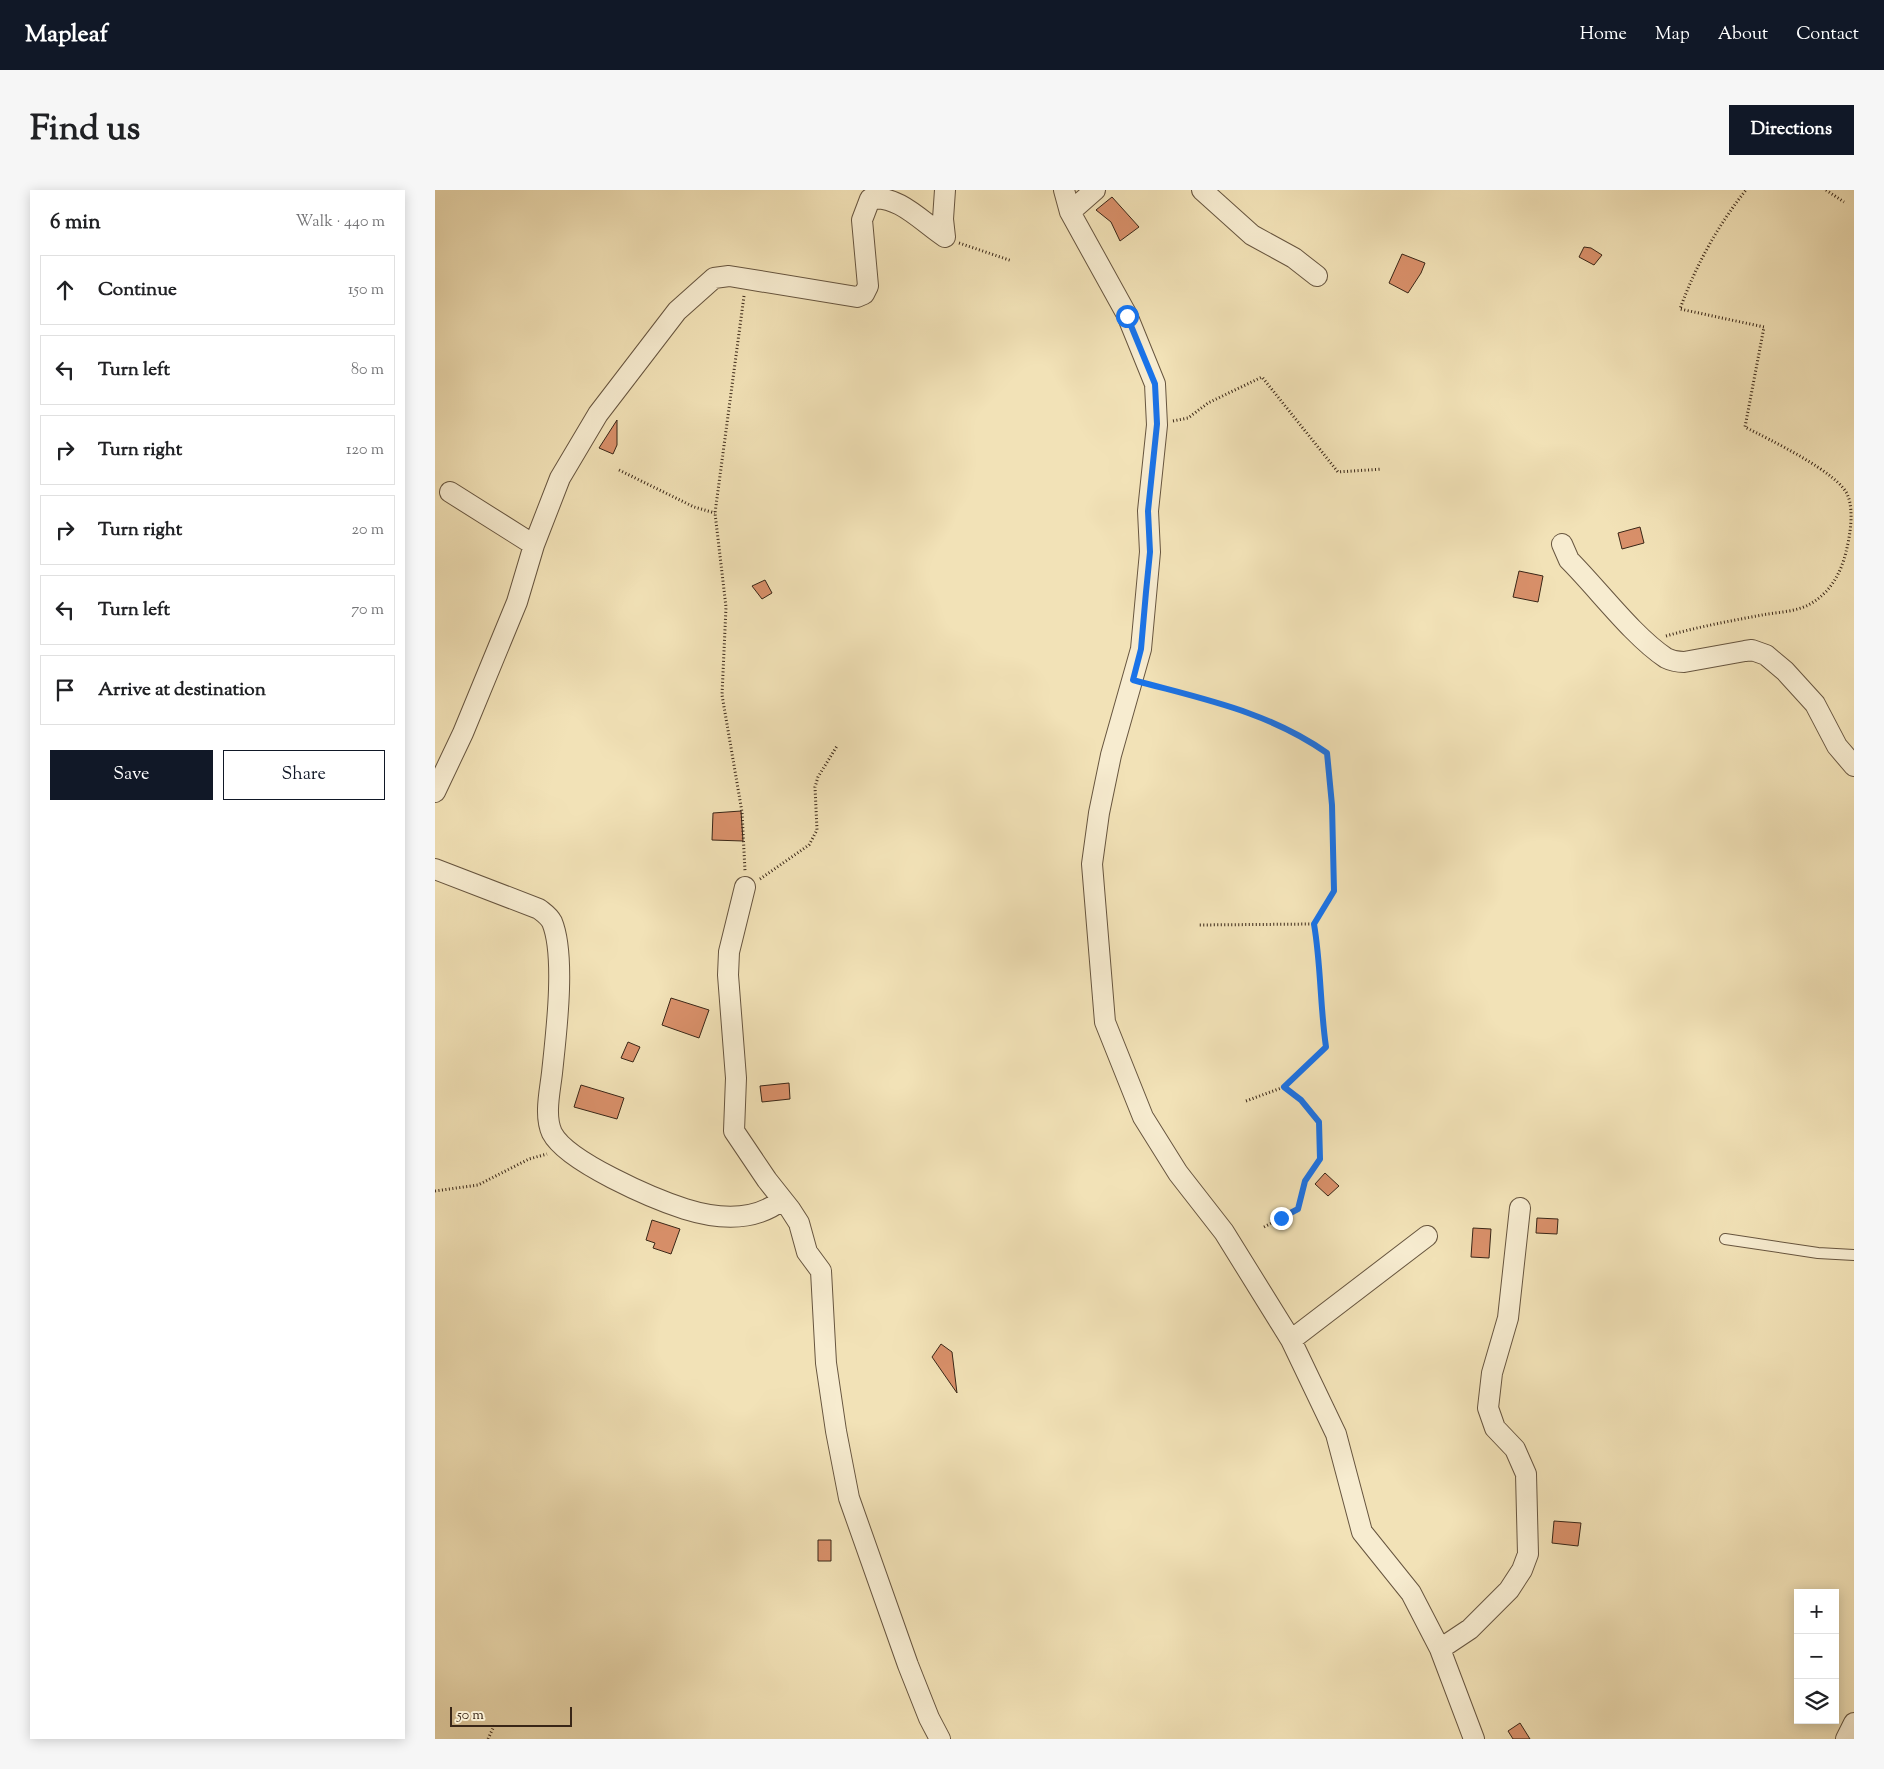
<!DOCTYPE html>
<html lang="en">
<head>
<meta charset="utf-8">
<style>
	:root { --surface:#fff; --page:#f6f6f6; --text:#202124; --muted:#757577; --line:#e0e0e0; --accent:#111827 }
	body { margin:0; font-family:"Sorts Mill Goudy",serif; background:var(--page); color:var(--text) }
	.controls { position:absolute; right:15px; bottom:15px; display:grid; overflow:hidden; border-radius:0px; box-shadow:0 2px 12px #0003 }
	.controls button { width:45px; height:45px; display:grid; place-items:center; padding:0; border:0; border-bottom:1px solid var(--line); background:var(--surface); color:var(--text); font:25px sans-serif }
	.scale { position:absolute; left:15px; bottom:12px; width:122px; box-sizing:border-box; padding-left:5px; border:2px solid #392617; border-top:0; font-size:14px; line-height:18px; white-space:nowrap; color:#392617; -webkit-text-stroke:4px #f7ecd0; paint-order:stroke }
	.stop { position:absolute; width:15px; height:15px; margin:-11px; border:4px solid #1a73e8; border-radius:50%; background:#fff }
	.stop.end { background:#1a73e8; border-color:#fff; box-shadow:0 1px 5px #0008 }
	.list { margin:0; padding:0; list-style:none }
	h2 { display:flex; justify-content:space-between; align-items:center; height:65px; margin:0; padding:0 20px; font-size:21px }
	h2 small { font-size:16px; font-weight:400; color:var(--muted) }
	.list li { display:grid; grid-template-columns:32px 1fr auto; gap:15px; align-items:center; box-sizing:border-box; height:70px; margin:0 10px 10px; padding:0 10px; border:1px solid var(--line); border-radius:0px }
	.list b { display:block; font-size:19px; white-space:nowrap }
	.list em { font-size:16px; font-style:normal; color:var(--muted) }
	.actions { display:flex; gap:10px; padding:15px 20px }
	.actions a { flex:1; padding:11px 0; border:1px solid var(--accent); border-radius:0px; text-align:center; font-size:18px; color:var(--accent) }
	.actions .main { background:var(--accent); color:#fff }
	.icon { flex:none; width:28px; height:28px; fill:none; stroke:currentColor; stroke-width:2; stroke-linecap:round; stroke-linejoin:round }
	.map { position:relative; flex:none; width:1419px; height:1549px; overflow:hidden; border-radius:0px }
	header { display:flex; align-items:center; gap:30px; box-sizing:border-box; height:70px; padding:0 25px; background:var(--accent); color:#fff }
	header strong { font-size:24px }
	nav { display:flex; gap:28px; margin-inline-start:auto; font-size:18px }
	.intro { display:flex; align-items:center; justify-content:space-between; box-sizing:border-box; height:120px; padding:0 30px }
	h1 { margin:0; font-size:35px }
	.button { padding:12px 22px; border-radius:0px; background:var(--accent); color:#fff; font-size:18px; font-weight:700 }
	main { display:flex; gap:30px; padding:0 30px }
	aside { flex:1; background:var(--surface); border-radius:0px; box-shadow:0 2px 12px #0003 }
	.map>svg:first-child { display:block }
	.building { fill:#d9906a; stroke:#392617 }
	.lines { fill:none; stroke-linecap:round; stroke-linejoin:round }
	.lane-casing { stroke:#67553f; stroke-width:12 }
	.street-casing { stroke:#67553f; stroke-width:22 }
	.path { stroke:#392617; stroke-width:3; stroke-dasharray:1 2.5; stroke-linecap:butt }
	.lane { stroke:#f7ecd0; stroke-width:10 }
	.street { stroke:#f7ecd0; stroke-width:20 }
	.route { stroke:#1a73e8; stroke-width:6 }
</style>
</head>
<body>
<header>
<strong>Mapleaf</strong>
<nav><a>Home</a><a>Map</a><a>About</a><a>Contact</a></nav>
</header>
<div class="intro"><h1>Find us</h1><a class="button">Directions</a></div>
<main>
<aside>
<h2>6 min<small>Walk · 440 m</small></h2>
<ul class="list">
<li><svg class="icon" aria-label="ahead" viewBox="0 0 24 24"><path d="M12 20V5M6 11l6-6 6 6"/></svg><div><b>Continue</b></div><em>150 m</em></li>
<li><svg class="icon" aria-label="left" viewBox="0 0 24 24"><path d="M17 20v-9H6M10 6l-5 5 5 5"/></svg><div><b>Turn left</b></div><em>80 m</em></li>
<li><svg class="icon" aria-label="right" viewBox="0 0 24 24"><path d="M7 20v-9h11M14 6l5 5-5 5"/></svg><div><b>Turn right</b></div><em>120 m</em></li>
<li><svg class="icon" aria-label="right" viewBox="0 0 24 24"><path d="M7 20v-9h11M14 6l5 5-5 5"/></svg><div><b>Turn right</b></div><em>20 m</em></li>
<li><svg class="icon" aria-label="left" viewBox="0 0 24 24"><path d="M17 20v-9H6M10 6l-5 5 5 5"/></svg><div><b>Turn left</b></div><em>70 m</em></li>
<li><svg class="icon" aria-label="arrive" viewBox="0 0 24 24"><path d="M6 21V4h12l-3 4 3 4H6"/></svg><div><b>Arrive at destination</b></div></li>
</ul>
<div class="actions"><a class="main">Save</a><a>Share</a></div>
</aside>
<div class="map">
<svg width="1419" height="1549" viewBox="0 0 1419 1549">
	<rect width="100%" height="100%" fill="#f2e2b7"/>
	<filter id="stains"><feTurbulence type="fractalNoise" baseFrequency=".004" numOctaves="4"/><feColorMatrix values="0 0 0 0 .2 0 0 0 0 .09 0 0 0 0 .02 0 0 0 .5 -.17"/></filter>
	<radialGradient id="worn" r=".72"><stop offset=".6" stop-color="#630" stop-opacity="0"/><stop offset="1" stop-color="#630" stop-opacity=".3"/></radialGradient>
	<!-- building -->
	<path class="building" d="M677,7l27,30 -19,14 -9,-19 -15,-12z
		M1149,57l7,1 11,7 -8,10 -15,-8z
		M967,64l23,9 -4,10 -13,20 -19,-10z
		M182,230v25l-4,9 -14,-6z
		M1205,337l4,16 -22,6 -4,-16z
		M1084,381l24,5 -5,26 -25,-5z
		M330,390l7,13 -10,6 -10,-13z
		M306,621l2,30 -31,-1 1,-27z
		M236,808l38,12 -10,28 -37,-13z
		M193,852l12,5 -7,15 -12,-4z
		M354,893l1,16 -28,3 -2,-16z
		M146,895l43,13 -7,21 -43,-12z
		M890,983l14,13 -11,10 -13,-12z
		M1102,1028l21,1 -1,15 -21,-1z
		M217,1030l28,9 -9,25 -18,-6 2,-5 -9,-3z
		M1038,1038l18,1 -2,29 -18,-1z
		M506,1154l11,8 5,41 -25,-36z
		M1119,1331l27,2 -3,23 -26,-3z
		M383,1350h13v21h-13z
		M1085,1533l10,16h-17l-5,-8z"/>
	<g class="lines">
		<defs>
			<path id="lane" d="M1290,1049l93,14 36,2"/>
			<path id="street" d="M629,0l6,22 57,103 28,69 2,41 -9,86 2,41 -9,97 -30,106 -12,58 -7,51 13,158 38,95 35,56 46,59 67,108 45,94 26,98 49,61 29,56 34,90
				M767,0l50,45 42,23 23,18
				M635,22l25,-22
				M15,302l84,53
				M1127,354l7,16c29,29 64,76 97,98 6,3 12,4 18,4l61,-11 7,-1 14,5 19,16 30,33 22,42 17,20
				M0,602l28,-59 54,-131 17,-57 26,-67 38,-64 79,-103 37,-33 15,-2 128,21 7,-3 4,-8 -6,-66 8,-21c28,-5 52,23 75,38l-2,-18 2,-29
				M0,679l104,40c5,4 10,7 13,13 14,34 4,113 0,151 -2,18 -8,43 0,60 15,29 102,66 133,76 32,10 69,13 97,-9
				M310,697l-16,65 -1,23 8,103 -2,53 33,49 23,29 9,14 8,29 14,19 5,92 10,68 13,67 59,167 21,53 11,21
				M856,1150l136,-104
				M1005,1459l30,-20 39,-39 13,-20 6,-16 -2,-80 -11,-25 -20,-21 -7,-20 4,-35 16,-55 12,-110
				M1411,1549l8,-16"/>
		</defs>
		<!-- lane casing -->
		<use href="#lane" class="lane-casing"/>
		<!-- street casing -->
		<use href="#street" class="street-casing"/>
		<!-- path -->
		<path class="path" d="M1391,0l18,12
			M524,53l53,18
			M309,106l-29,217 11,94 -4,88 20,117 3,59
			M738,231l15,-3 20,-15 54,-26 76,95 44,-3
			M184,280l75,37 21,6
			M1231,446c31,-9 64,-15 96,-21 16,-3 34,-3 48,-11 20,-11 31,-31 36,-52 4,-16 8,-40 2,-56 -8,-23 -80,-57 -103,-69l19,-100 -84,-18c15,-42 38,-84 66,-119
			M713,494c65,18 123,30 179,69l5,52 2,86 -20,33 -115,1
			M325,689l49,-34 8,-15 -2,-43 3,-10 19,-31
			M811,911l38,-14 42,-40c-5,-41 -5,-82 -12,-123
			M0,1001l43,-6 51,-26 18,-5
			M829,1037l34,-18 7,-28 15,-22 -1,-37 -18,-22 -17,-13
			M53,1549l7,-15"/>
		<!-- lane -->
		<use href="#lane" class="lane"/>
		<!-- street -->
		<use href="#street" class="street"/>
	</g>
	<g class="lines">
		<!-- route -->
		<path class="route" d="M692,126l28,68 2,40 -9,87 2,41 -4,40 -5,57 -8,31c69,19 134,31 194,73l5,52 2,86 -20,33c7,41 6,82 12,123l-42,40 17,13 18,22 1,37 -15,22 -7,28 -17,9"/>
	</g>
	<rect width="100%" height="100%" filter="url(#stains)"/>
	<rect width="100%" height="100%" fill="url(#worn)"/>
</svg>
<div class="controls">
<button>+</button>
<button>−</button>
<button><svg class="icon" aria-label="layers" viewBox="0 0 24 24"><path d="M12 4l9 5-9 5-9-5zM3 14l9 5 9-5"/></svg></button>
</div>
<div class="scale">50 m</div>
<div class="stop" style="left:692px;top:126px"></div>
<div class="stop end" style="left:846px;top:1028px"></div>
</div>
</main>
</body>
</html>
